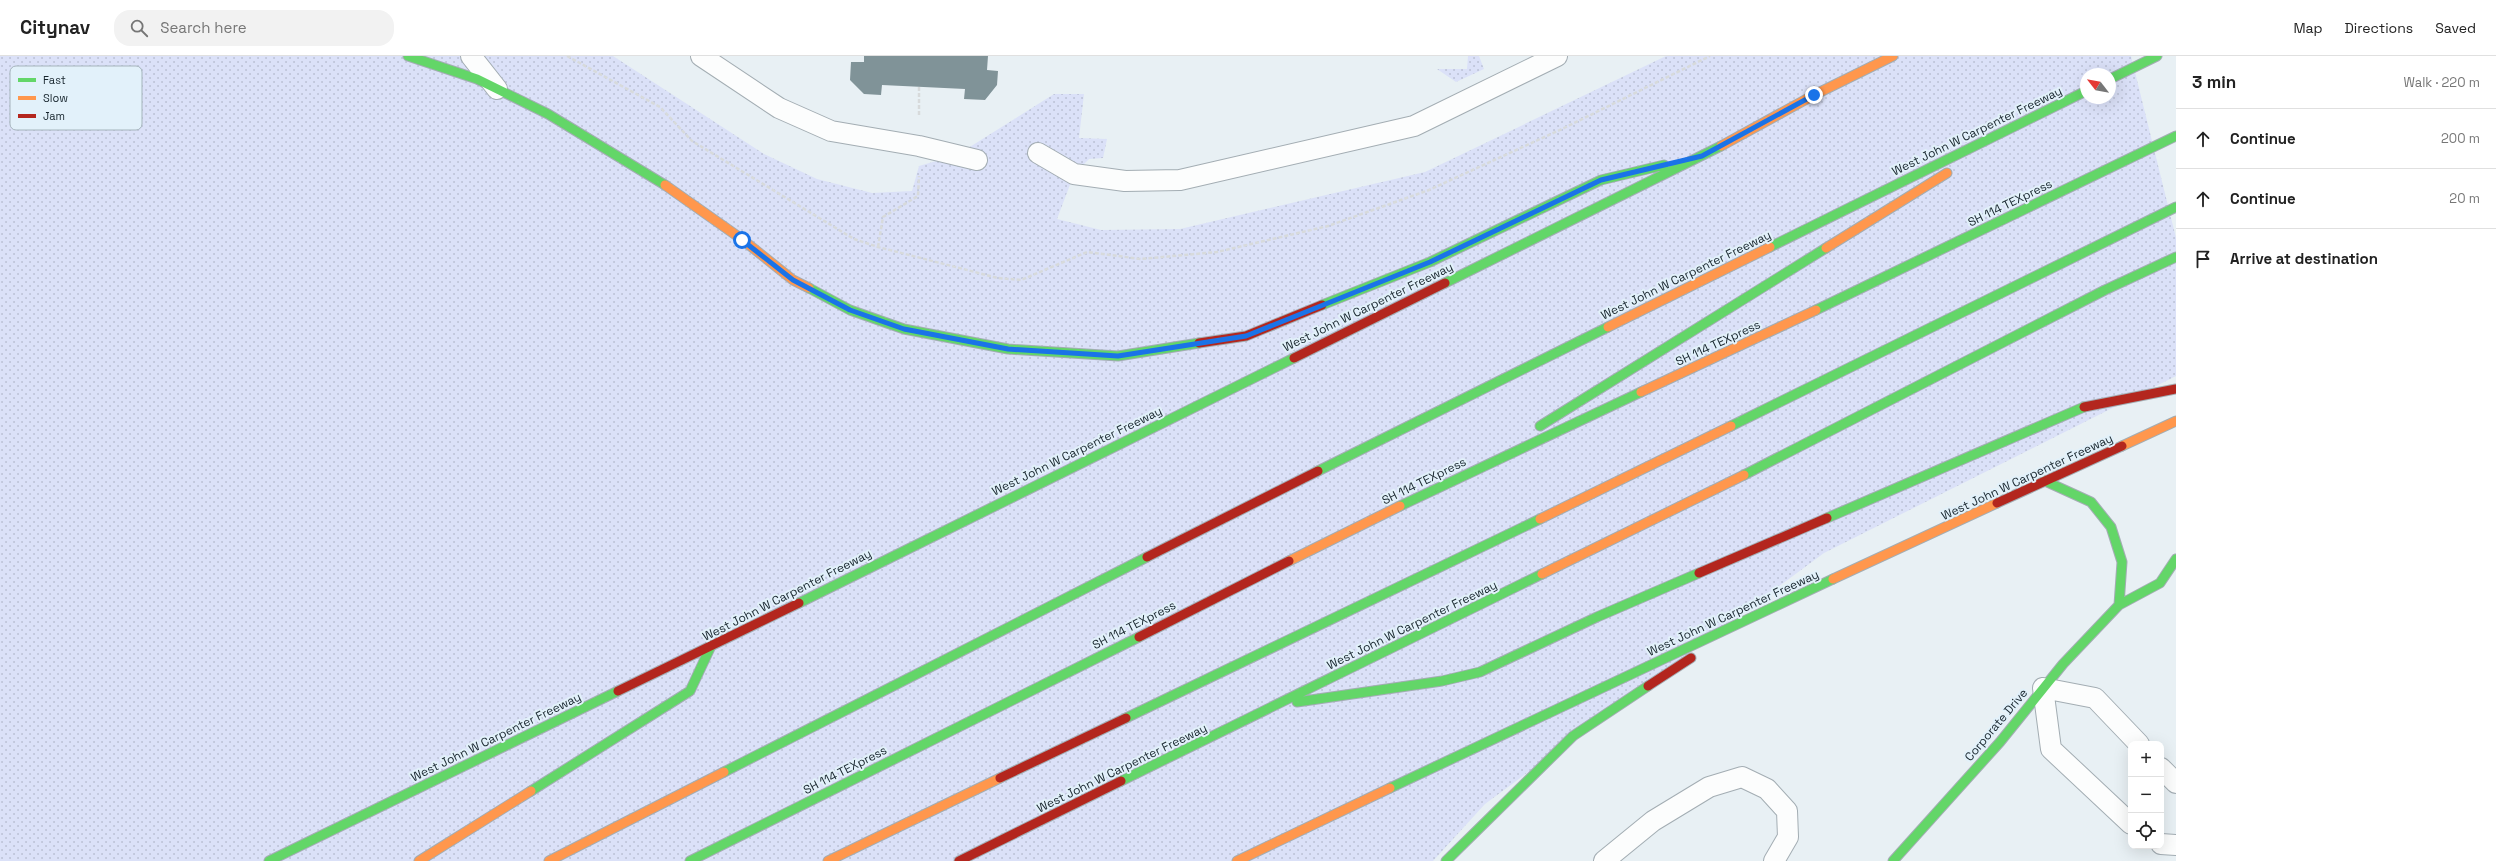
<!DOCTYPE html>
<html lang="en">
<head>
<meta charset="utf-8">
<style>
	:root { --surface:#fff; --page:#f2f2f2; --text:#222; --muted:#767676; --line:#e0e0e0 }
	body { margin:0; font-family:"Space Grotesk",sans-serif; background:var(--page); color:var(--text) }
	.controls { position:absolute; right:12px; bottom:12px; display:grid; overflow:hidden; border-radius:8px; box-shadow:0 4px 16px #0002 }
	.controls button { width:36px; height:36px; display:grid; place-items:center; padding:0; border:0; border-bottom:1px solid var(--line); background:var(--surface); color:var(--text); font:20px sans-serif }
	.compass { position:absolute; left:2080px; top:12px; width:36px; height:36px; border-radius:50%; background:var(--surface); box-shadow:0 4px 16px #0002; rotate:301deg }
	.stop { position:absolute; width:12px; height:12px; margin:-9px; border:3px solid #1a73e8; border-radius:50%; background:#fff }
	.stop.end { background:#1a73e8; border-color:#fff; box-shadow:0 1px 4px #0008 }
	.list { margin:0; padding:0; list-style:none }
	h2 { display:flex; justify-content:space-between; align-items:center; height:52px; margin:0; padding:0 16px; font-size:17px }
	h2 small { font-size:13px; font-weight:400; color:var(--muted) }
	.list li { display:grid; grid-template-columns:26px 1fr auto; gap:12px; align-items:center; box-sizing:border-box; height:60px; padding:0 16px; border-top:1px solid var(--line) }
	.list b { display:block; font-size:15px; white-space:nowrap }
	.list em { font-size:13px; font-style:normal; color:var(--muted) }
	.icon { flex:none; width:22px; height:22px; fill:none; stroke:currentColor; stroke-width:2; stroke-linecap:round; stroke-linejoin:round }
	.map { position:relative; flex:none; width:2176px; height:805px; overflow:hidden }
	header { display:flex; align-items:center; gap:24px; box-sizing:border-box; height:56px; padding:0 20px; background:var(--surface); border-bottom:1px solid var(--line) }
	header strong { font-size:19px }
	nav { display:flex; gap:22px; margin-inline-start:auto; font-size:14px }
	.search { width:280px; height:36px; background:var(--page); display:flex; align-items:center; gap:10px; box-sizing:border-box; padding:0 14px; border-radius:16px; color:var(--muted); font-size:15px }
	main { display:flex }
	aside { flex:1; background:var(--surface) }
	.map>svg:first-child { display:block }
	.grass { fill:url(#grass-dots); fill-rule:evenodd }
	.building { fill:#809398 }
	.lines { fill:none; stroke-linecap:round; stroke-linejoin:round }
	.lane-casing { stroke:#a3adb3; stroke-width:22 }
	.fast-casing { stroke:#a3adb3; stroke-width:11 }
	.slow-casing { stroke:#a3adb3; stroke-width:11 }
	.jam-casing { stroke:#a3adb3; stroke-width:11 }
	.path { stroke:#d7dadb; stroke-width:2.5; stroke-dasharray:4 2; stroke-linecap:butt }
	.lane { stroke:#fcfdfd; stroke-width:20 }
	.fast { stroke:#63d668; stroke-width:9 }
	.slow { stroke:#ff974d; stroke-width:9 }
	.jam { stroke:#b3261e; stroke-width:9 }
	.route { stroke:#1a73e8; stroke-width:5 }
	.labels { text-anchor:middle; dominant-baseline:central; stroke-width:4; stroke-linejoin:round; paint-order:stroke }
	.street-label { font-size:12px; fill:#17252d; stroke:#e2f1fa }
	.key { fill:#e2f1fa; stroke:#a5b4bc; stroke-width:1 }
	.key-label { font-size:11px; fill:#17252d }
</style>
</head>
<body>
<header>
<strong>Citynav</strong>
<div class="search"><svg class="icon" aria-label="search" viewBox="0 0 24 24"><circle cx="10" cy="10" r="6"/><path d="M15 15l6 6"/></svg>Search here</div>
<nav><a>Map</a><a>Directions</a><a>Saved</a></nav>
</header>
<main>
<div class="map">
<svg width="2176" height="805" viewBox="0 0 2176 805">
	<defs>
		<pattern id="grass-dots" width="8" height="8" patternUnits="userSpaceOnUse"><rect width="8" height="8" fill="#dbe1f8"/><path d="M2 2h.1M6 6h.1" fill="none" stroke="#bbc1d5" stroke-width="1.8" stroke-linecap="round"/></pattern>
	</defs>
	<rect width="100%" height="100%" fill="#e8f0f4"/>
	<!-- grass -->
	<path class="grass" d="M0,0h613l151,98 53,25 55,14 40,-2 7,-25 38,-11 97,-61h30l-5,44 28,1 -4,19 -14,1 -15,15 -17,45 44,11 79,-1 245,-57 241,-116h465l45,182v138l-352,177 -339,251 -52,57h-1433zM2086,18h24v24h-24z
		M1468,0h11l5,13 -28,13 -19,-13h30z"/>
	<!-- building -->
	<path class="building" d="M864,0h124l-1,14 11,1 -1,14 -12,15 -21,-1 1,-10 -83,-4 -1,10 -17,-1 -14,-14 1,-18h13z"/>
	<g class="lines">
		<defs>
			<path id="lane" d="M471,0l26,33
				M701,0l78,52 52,23 88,15 58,14
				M1038,97l36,21 51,7 55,-1 234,-54 143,-70
				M2161,712l15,15
				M2131,768l-80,-75 -8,-61 52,10 44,46
				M2161,788l15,1
				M1604,805l49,-40 56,-34 33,-10 25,12 20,22 1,26 -14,24"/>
			<path id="fast" d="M408,0l69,23 71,35 117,71
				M2110,23l47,-23
				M1770,191l316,-156
				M1445,227l276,-137
				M809,232l41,22 54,19 104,20 110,7 81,-13
				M1322,249l108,-43 171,-82 63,-15
				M1816,254l360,-174
				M1540,370l286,-178
				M1731,370l445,-219
				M1318,415l290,-144
				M1744,419l361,-185 71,-33
				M2045,425l46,21 20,25 11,35 -3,43
				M1400,450l241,-114
				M1827,462l257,-111
				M799,547l495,-245
				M1297,646l145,-21 38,-9 117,-55 102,-44
				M1126,662l414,-199
				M724,716l423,-215
				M1121,725l421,-207
				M1390,732l443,-209
				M531,735l159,-100 21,-45
				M269,805l349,-170
				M690,805l449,-224
				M1446,805l127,-125 75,-50
				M1893,805l107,-119 63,-78 56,-59 41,-22 16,-24"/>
			<path id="slow" d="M1721,90l93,-51 79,-39
				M665,129l78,55 50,40 16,8
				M1826,192l121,-75
				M1608,271l162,-80
				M1641,336l175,-82
				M2122,390l54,-25
				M1540,463l191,-93
				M1289,505l111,-55
				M1542,518l202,-99
				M1833,523l164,-76
				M419,805l112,-70
				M549,805l175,-89
				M828,805l172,-83
				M1237,805l153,-73"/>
			<path id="jam" d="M1199,287l47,-7 76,-31
				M1294,302l151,-75
				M2084,351l92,-18
				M1997,447l125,-57
				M1147,501l171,-86
				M1699,517l128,-55
				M1139,581l150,-76
				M1648,630l43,-28
				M618,635l181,-88
				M1000,722l126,-60
				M959,805l162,-80"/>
		</defs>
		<!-- lane casing -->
		<use href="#lane" class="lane-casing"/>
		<!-- fast casing -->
		<use href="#fast" class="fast-casing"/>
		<!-- slow casing -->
		<use href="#slow" class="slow-casing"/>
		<!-- jam casing -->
		<use href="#jam" class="jam-casing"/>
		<!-- path -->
		<path class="path" d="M567,0l93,51 32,34 162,98 24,8 120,31 23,2 66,-28 54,7 76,-7 111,-26 101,-36 135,-62 146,-72
			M919,31v30
			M878,191l5,-30 35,-21 1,-20"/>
		<!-- lane -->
		<use href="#lane" class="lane"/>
		<!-- fast -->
		<use href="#fast" class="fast"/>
		<!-- slow -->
		<use href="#slow" class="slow"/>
		<!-- jam -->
		<use href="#jam" class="jam"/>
	</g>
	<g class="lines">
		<!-- route -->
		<path class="route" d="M742,184l51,40 57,30 54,19 104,20 110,7 128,-20 184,-74 171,-82 101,-24 112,-61"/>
	</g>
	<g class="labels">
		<!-- street labels -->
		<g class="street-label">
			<text transform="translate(1977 75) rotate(-26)">West John W Carpenter Freeway</text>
			<text transform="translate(2010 147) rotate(-26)">SH 114 TEXpress</text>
			<text transform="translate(1686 219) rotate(-26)">West John W Carpenter Freeway</text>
			<text transform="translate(1368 251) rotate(-26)">West John W Carpenter Freeway</text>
			<text transform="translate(1718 287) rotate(-25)">SH 114 TEXpress</text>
			<text transform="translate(1077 395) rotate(-26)">West John W Carpenter Freeway</text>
			<text transform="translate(2027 421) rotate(-25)">West John W Carpenter Freeway</text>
			<text transform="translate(1424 425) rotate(-26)">SH 114 TEXpress</text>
			<text transform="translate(787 539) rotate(-27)">West John W Carpenter Freeway</text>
			<text transform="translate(1733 557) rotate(-25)">West John W Carpenter Freeway</text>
			<text transform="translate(1134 569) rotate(-27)">SH 114 TEXpress</text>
			<text transform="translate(1412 569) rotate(-26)">West John W Carpenter Freeway</text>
			<text transform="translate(1996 669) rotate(-50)">Corporate Drive</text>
			<text transform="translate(496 681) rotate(-26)">West John W Carpenter Freeway</text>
			<text transform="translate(1122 712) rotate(-26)">West John W Carpenter Freeway</text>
			<text transform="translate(845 714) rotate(-27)">SH 114 TEXpress</text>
		</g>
	</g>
	<!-- legend -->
	<rect x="10" y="10" width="132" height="64" rx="6" class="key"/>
	<rect x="18" y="22" width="18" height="4" fill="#63d668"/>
	<rect x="18" y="40" width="18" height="4" fill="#ff974d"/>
	<rect x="18" y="58" width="18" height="4" fill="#b3261e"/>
	<g class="key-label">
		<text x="43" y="28">Fast</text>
		<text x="43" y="46">Slow</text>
		<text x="43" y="64">Jam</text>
	</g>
</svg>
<div class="controls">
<button>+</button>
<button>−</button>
<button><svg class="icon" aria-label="locate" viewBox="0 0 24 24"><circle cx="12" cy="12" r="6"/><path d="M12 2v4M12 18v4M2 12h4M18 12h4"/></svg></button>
</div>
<svg class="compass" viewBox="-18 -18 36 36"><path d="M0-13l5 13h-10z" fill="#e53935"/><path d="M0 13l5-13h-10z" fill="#767676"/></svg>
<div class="stop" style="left:742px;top:184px"></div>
<div class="stop end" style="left:1814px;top:39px"></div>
</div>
<aside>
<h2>3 min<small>Walk · 220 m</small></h2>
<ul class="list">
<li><svg class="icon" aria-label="ahead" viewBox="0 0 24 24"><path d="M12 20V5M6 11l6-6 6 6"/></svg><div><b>Continue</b></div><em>200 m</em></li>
<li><svg class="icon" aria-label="ahead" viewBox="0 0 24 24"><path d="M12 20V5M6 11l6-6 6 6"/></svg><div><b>Continue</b></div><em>20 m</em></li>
<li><svg class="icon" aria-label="arrive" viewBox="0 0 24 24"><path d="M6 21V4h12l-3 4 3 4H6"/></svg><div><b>Arrive at destination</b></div></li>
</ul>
</aside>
</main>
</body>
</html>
